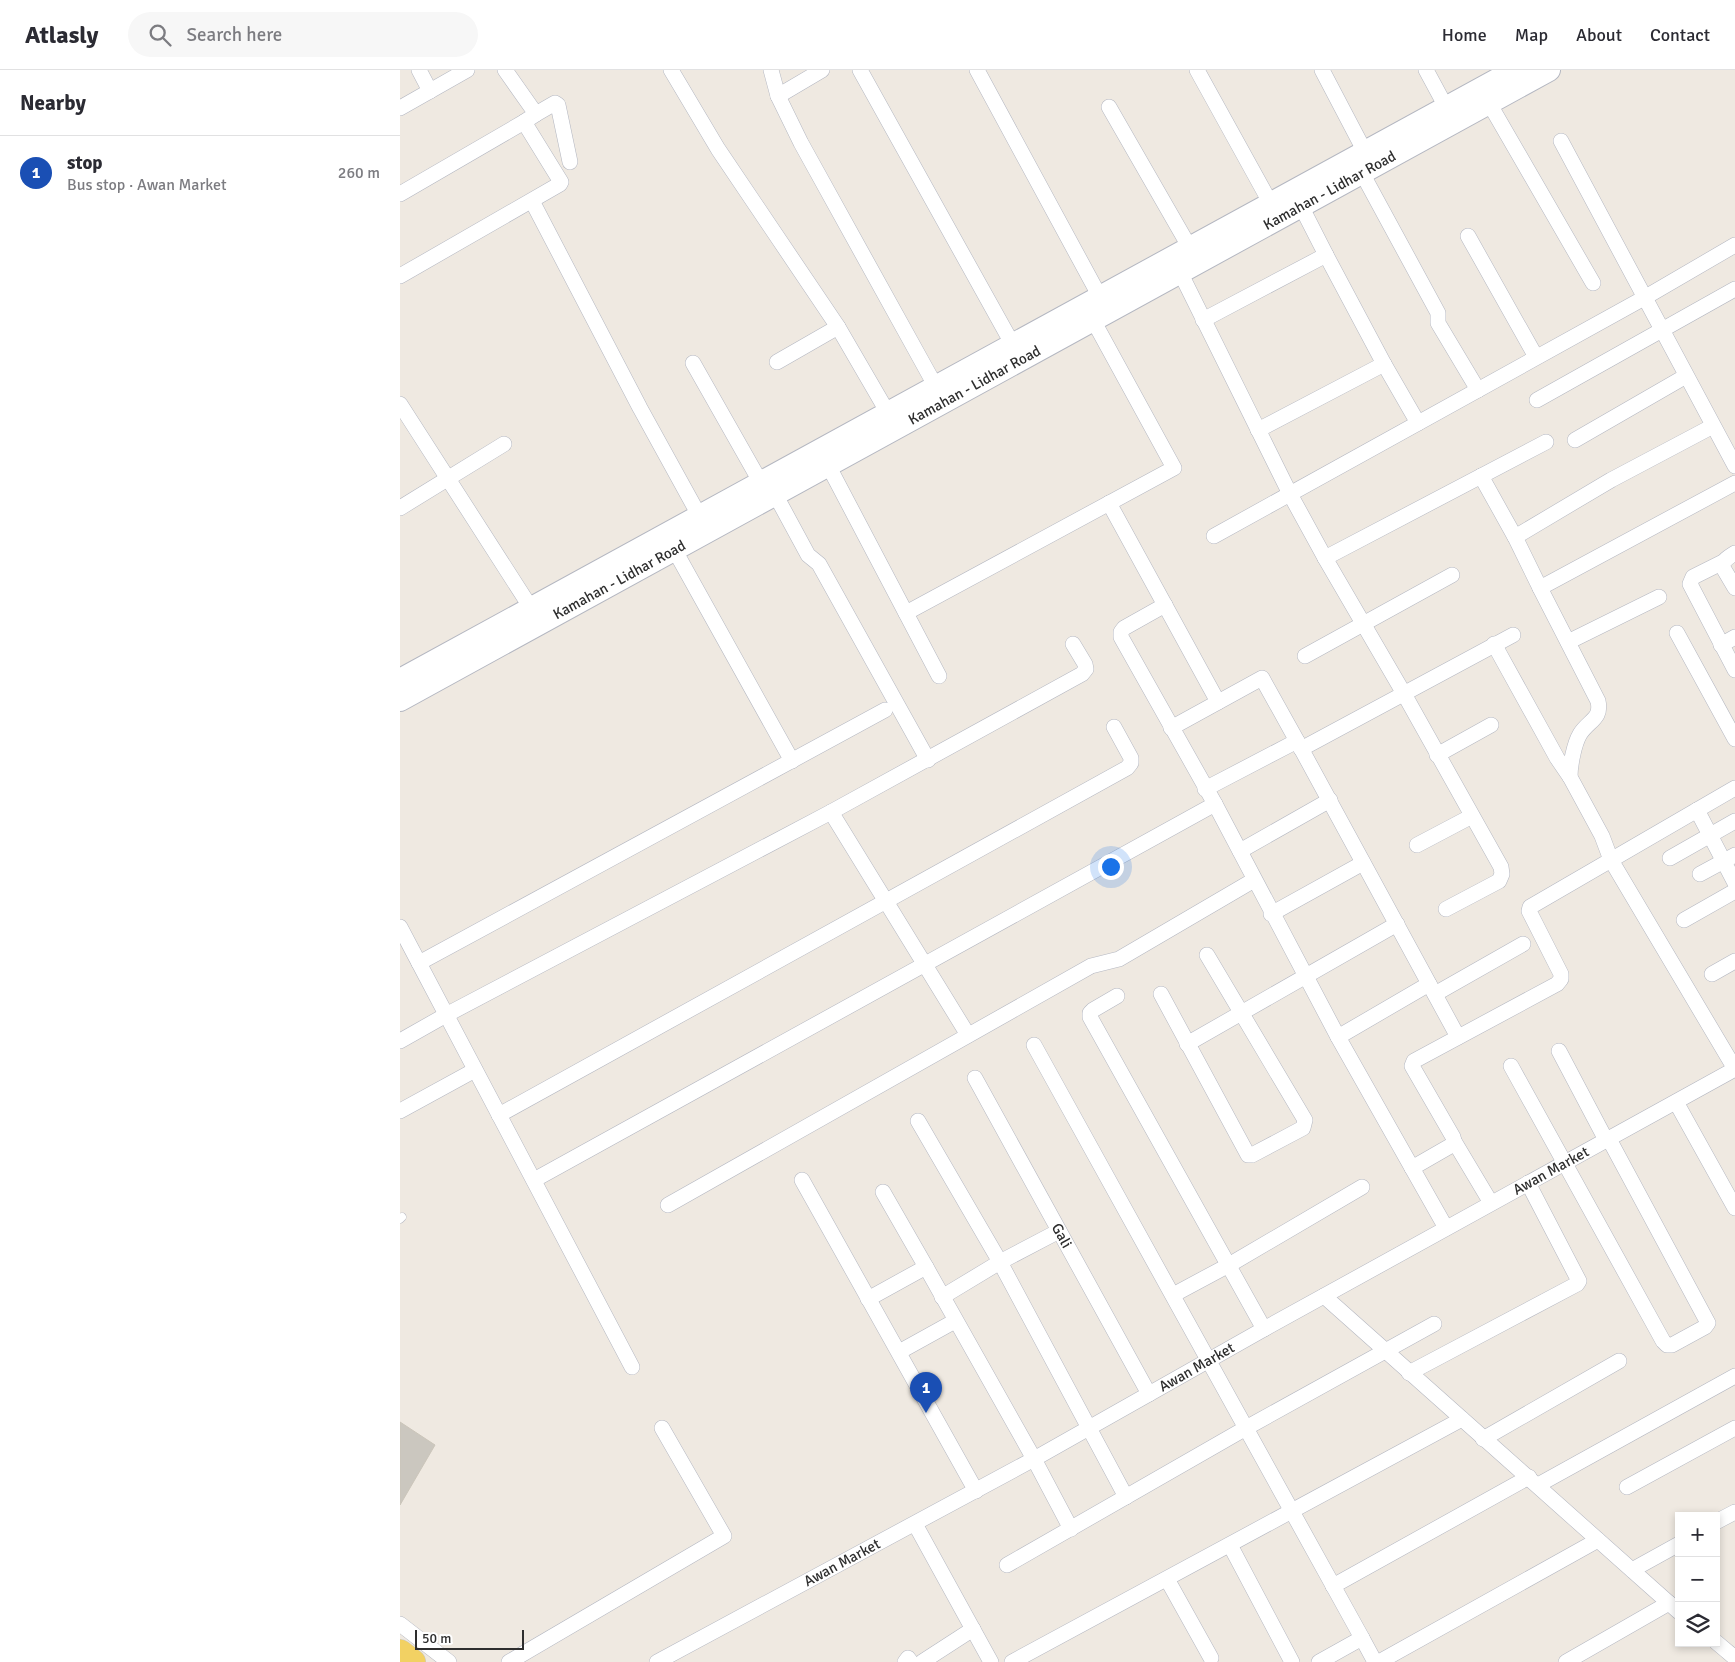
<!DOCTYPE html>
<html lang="en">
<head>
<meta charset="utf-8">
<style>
	:root { --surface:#fff; --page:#f7f7f7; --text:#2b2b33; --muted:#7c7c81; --line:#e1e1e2; --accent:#ea580c }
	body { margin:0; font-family:Signika,sans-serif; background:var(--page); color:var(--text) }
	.controls { position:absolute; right:15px; bottom:15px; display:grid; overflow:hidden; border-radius:0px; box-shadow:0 2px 8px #0003 }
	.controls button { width:45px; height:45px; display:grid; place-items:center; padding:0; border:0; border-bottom:1px solid var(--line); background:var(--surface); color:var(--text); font:25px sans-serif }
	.scale { position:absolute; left:15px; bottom:12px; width:109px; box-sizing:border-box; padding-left:5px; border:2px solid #2e2e2e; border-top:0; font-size:14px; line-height:18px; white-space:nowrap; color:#2e2e2e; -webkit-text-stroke:4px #fff; paint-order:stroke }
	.you { position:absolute; left:710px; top:796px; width:18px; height:18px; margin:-12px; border:4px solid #fff; border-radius:50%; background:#1a73e8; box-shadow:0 0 0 8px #1a73e833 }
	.badge { display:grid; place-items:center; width:32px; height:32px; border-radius:50%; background:var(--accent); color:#fff; font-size:16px; font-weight:700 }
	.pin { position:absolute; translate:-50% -41px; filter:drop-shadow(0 1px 2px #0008) }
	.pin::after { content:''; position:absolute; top:26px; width:18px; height:15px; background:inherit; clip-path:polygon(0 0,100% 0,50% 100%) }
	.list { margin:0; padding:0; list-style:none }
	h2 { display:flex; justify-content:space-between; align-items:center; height:65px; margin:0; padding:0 20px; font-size:21px }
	h2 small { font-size:16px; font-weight:400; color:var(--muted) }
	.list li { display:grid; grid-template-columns:32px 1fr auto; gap:15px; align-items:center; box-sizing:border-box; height:75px; padding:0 20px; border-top:1px solid var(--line) }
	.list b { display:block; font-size:19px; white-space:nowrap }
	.list p { margin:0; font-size:16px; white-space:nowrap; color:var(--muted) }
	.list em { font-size:16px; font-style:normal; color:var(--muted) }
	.icon { flex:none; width:28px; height:28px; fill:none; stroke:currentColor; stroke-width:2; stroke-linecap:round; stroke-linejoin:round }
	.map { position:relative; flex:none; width:1335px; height:1592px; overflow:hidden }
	header { display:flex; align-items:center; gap:30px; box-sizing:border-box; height:70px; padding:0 25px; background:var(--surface); border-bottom:1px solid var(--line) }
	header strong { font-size:24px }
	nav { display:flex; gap:28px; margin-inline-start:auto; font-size:18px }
	.search { width:350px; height:45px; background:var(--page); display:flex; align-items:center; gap:12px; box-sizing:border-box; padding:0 18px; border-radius:28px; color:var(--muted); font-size:19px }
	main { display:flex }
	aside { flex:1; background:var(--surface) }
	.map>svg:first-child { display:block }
	.building { fill:#cbc7bf; stroke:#cbc5ba }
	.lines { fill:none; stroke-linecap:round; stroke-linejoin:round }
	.service-casing { stroke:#b4b7c1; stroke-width:9 }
	.minor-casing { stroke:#b4b7c1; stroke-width:16 }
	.secondary-casing { stroke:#b4b7c1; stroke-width:24 }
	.primary-casing { stroke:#c9c9c9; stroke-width:26 }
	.service { stroke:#fff; stroke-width:8 }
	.minor { stroke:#fff; stroke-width:15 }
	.secondary { stroke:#fff; stroke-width:22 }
	.primary { stroke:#f2d163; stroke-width:25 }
	.labels { text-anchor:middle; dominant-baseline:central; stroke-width:4.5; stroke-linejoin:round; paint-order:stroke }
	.street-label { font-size:15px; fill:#2e2e2e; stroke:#fff }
</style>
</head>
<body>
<header>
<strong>Atlasly</strong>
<div class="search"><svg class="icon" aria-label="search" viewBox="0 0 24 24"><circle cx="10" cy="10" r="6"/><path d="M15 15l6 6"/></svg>Search here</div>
<nav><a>Home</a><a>Map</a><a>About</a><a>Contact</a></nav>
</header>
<main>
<aside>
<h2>Nearby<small></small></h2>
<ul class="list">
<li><span class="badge" style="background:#1a4fb4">1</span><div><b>stop</b><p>Bus stop · Awan Market</p></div><em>260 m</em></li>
</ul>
</aside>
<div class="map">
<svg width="1335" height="1592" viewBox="0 0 1335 1592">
	<rect width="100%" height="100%" fill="#efe9e1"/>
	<!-- building -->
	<path class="building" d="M0,1352l35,23 -35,60z"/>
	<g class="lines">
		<defs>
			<path id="service" d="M0,1149l2,-2"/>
			<g id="minor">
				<path d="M19,0l11,21"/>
				<path d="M271,0l47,79 120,178 50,86"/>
				<path d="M371,0l7,26 23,47 135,244"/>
				<path d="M460,0l153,275"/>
				<path d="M577,0l123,227"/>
				<path d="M797,0l74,134"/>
				<path d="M922,0l43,82"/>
				<path d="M1026,0l20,37"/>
				<path d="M378,26l44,-26"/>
				<path d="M1089,33l104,180"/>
				<path d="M709,37l81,141"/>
				<path d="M0,38l67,-38"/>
				<path d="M136,44l19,-11 3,2 12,57"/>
				<path d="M1161,71l174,325"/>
				<path d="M962,103l76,140v10l40,67"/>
				<path d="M0,124l124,-72"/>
				<path d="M132,131l108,207 60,109"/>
				<path d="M1068,166l68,121"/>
				<path d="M926,185l58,109 34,59"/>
				<path d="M780,202l110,222 35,64 78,134 98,175 1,7 -3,7 -53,28"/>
				<path d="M0,206l160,-92 1,-2 -37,-60 12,-8 -31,-44"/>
				<path d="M803,250l123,-65 -25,-49"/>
				<path d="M377,292l61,-35"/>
				<path d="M293,293l68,120"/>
				<path d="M1137,330l198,-111"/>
				<path d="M0,334l131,204"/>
				<path d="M858,360l126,-66"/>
				<path d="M1175,370l111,-64"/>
				<path d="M428,395l111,211"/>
				<path d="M1081,406l34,61 25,51 195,-105"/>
				<path d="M375,424l33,61 11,9 109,196"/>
				<path d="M709,433l109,199"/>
				<path d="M0,438l104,-64"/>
				<path d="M814,466l430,-238 91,-53"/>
				<path d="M1115,467l96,-57 102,-54"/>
				<path d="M274,479l118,212"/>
				<path d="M1335,483c-6,4 -11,6 -13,13l13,22"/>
				<path d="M925,488l221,-116"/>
				<path d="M1323,492l-30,15 -3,7 45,86"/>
				<path d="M1140,518l58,113c4,18 -9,19 -18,33 -6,10 -10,32 -10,43l32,59 9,24 124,209"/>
				<path d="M765,535l-41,23 -3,4v5l94,167 123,233 108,191"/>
				<path d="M506,543l268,-145 -81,-148"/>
				<path d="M1277,563l58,106"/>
				<path d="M1168,572l91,-45"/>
				<path d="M1094,574l63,114 13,19"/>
				<path d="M1321,575l14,-8"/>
				<path d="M905,586l147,-81"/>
				<path d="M771,658l91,-50 35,63"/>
				<path d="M901,679l212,-114"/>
				<path d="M1037,685l54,-30"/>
				<path d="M805,719l92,-48 161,296"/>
				<path d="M1297,740l38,73"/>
				<path d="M431,742l137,223"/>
				<path d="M1017,775l55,-29"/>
				<path d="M840,781l90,-51"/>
				<path d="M1270,788l65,-37"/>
				<path d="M1300,804l35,-19"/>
				<path d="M871,844l92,-51"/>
				<path d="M1284,850l51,-29"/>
				<path d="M0,857l232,440"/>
				<path d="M19,893l466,-253"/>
				<path d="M1312,904l23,-13"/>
				<path d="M761,924l87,161h4l51,-27 2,-8 -98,-165"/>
				<path d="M1035,924l88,-50"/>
				<path d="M717,926l-24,14 -3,3v4l174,312"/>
				<path d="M938,967l91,-53"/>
				<path d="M0,971l46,-26 385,-203 251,-138 4,-5 -1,-5 -12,-20"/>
				<path d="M787,974l210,-120"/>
				<path d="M634,975l328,593"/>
				<path d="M1159,981l47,89"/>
				<path d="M1111,996l152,275 4,4h5l33,-18 3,-4 -99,-184"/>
				<path id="s1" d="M575,1008l174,316"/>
				<path d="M1276,1032l59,106"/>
				<path d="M0,1041l75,-41"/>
				<path d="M99,1045l628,-347 4,-5v-5l-17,-31"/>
				<path d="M518,1051l82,141 126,235"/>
				<path d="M1054,1071l37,62"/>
				<path d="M1012,1098l40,-23 2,-4 -1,-4 -41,-71 2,-5 143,-77 4,-5v-5l-32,-63 1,-4 205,-119"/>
				<path d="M134,1110l681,-376"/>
				<path d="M402,1110l174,311"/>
				<path d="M483,1122l43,75"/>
				<path d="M268,1135l423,-239 28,-7 135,-79"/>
				<path d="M773,1225l56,-30 133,-78"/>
				<path d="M924,1226l355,316"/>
				<path d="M542,1227l58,-35 59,-31"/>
				<path d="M468,1229l58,-32 108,192 37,70"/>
				<path d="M499,1282l56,-31"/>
				<path d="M1009,1303l168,-89 2,-3 -51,-98"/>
				<path d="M1083,1369l136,-78"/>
				<path d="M1138,1415l197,-109"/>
				<path d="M1227,1417l108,-59"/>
				<path d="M1316,1452l19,-10"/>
				<path d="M515,1454l76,138"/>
				<path d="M830,1475l62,117"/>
				<path d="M607,1495l239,-137 188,-104"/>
				<path d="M1232,1500l47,-26"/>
				<path d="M767,1509l44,79"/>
				<path d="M933,1516l196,-109"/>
				<path d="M0,1554l49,38"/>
				<path d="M1316,1572l19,16"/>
				<path d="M109,1592l215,-126 -62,-108"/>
				<path id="s2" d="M257,1592l377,-203 230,-130 471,-260"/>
				<path d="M505,1592l3,-4 3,4"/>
				<path d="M522,1592l51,-33"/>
				<path d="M612,1592l450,-243"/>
				<path d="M919,1592l43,-24 13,24"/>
				<path d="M979,1592l219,-122"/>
				<path d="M1166,1592l103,-59"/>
			</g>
			<g id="secondary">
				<path d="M0,610l1115,-610"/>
				<path id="s3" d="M0,630l1149,-630"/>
			</g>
			<path id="primary" d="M0,1582l13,10"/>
		</defs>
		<!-- service casing -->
		<use href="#service" class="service-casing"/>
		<!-- minor casing -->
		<use href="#minor" class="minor-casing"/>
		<!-- secondary casing -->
		<use href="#secondary" class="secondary-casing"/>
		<!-- primary casing -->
		<use href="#primary" class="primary-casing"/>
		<!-- service -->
		<use href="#service" class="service"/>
		<!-- minor -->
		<use href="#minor" class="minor"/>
		<!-- secondary -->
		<use href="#secondary" class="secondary"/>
		<!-- primary -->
		<use href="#primary" class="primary"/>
	</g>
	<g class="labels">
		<!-- street labels -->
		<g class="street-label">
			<text stroke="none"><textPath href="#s3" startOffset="1060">Kamahan - Lidhar Road</textPath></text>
			<text stroke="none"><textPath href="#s3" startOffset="655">Kamahan - Lidhar Road</textPath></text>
			<text stroke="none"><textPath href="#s3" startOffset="250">Kamahan - Lidhar Road</textPath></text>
			<text stroke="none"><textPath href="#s2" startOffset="1020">Awan Market</textPath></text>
			<text stroke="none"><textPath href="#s1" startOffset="180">Gali</textPath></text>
			<text stroke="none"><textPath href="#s2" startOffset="615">Awan Market</textPath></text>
			<text stroke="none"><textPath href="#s2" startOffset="210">Awan Market</textPath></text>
		</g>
	</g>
</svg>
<div class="controls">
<button>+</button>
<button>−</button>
<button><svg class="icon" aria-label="layers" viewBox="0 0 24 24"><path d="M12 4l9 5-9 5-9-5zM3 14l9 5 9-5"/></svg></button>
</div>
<div class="scale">50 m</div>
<div class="you"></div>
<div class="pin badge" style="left:526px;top:1343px;background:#1a4fb4">1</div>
</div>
</main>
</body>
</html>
